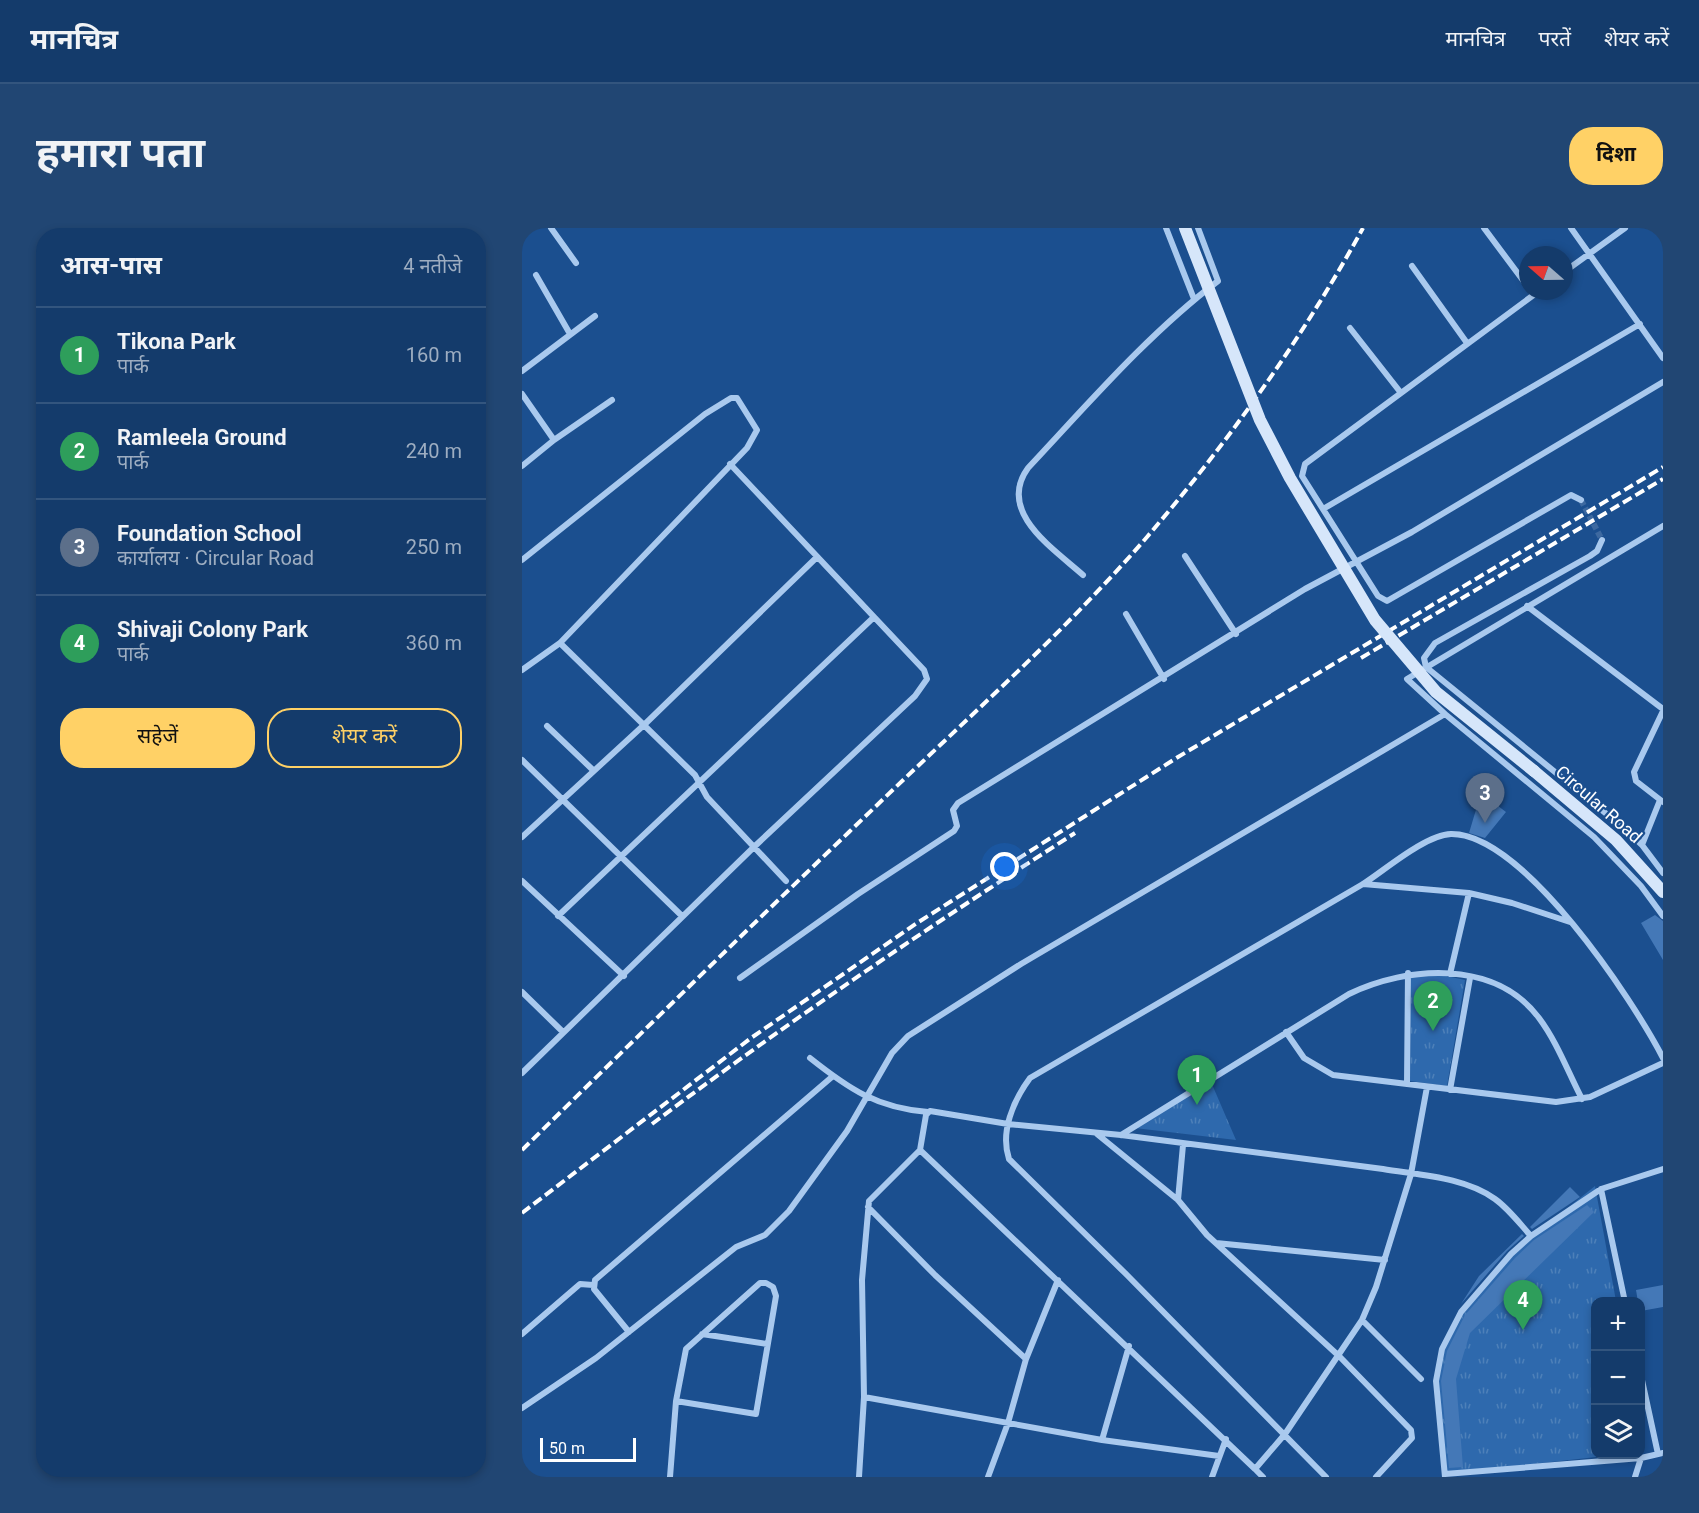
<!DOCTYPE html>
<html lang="hi">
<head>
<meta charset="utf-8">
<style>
	:root { --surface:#143b6b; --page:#214673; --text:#f1f3f6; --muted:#9dadc1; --line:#33557e; --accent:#ffd166 }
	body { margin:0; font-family:Roboto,"Noto Sans Devanagari",sans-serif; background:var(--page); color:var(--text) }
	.controls { position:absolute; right:18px; bottom:18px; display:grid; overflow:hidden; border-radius:12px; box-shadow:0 3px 9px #0003 }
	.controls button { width:54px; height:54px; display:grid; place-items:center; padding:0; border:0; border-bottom:2px solid var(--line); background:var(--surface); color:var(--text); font:30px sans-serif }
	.compass { position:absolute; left:997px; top:18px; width:54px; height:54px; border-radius:50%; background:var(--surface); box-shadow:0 3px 9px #0003; rotate:290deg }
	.scale { position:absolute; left:18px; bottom:15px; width:96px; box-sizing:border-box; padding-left:6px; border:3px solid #fff; border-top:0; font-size:16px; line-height:21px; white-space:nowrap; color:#fff; -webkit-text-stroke:4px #1b4f8f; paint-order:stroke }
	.you { position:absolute; left:483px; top:639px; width:21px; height:21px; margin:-15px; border:4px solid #fff; border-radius:50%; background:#1a73e8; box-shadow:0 0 0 9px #1a73e833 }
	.badge { display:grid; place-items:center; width:39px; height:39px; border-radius:50%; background:var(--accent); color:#fff; font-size:20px; font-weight:700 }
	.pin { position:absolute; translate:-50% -50px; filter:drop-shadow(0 2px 3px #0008) }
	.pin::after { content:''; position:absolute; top:32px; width:21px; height:18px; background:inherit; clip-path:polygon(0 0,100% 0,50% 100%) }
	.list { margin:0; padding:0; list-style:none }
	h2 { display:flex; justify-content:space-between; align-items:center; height:78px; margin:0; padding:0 24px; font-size:26px }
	h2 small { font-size:20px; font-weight:400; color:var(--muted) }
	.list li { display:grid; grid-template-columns:39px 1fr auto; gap:18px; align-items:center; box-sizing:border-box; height:96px; padding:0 24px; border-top:2px solid var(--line) }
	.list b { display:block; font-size:22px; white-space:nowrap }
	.list p { margin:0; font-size:20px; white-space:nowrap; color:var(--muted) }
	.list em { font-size:20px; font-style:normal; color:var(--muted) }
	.actions { display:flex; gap:12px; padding:18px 24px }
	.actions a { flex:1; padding:14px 0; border:2px solid var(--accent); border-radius:24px; text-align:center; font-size:21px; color:var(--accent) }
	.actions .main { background:var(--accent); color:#111 }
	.icon { flex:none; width:33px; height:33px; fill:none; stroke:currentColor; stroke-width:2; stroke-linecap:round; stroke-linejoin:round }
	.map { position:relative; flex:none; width:1141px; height:1249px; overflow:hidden; border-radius:24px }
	header { display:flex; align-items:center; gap:36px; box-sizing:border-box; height:84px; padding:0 30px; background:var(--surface); border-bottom:2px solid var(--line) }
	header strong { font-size:28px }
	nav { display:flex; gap:33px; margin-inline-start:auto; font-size:21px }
	.intro { display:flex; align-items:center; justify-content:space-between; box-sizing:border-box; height:144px; padding:0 36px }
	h1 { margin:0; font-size:42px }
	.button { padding:15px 27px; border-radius:24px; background:var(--accent); color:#111; font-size:21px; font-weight:700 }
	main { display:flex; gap:36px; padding:0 36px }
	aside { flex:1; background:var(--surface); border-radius:24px; box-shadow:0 3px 9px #0003 }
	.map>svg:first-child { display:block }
	.grass { fill:url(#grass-tufts) }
	.building { fill:#4478b7 }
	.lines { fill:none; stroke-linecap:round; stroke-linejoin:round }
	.minor-tunnel { stroke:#3d69a0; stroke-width:6; stroke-dasharray:6 3; stroke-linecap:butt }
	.minor { stroke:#a9c9ee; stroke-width:6 }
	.secondary { stroke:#d6e6fa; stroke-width:12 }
	.rail { stroke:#fff; stroke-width:4; stroke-dasharray:10 4.5; stroke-linecap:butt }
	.secondary-bridge { stroke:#d6e6fa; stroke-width:12 }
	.labels { text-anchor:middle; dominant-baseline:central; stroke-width:4.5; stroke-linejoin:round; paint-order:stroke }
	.street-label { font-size:18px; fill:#fff; stroke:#1b4f8f }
</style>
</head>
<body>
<header>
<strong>मानचित्र</strong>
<nav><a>मानचित्र</a><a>परतें</a><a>शेयर करें</a></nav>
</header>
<div class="intro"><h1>हमारा पता</h1><a class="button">दिशा</a></div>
<main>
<aside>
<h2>आस-पास<small>4 नतीजे</small></h2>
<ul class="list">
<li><span class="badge" style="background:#2e9e5b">1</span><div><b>Tikona Park</b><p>पार्क</p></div><em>160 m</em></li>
<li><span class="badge" style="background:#2e9e5b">2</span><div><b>Ramleela Ground</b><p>पार्क</p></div><em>240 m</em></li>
<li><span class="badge" style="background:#5c6f8a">3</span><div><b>Foundation School</b><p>कार्यालय · Circular Road</p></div><em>250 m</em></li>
<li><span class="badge" style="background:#2e9e5b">4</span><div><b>Shivaji Colony Park</b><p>पार्क</p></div><em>360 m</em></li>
</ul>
<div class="actions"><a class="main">सहेजें</a><a>शेयर करें</a></div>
</aside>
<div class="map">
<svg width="1141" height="1249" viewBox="0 0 1141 1249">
	<defs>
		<pattern id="grass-tufts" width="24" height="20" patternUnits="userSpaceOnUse" patternTransform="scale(1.5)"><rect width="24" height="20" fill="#2e69ad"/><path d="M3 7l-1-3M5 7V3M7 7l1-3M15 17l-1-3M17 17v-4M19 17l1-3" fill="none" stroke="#4d80b9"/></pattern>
	</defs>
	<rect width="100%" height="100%" fill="#1b4f8f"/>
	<!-- grass -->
	<path class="grass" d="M915,746l28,6 -18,106 -37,-5 1,-106z
		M689,854l25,58 -101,-12z
		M1073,958l21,115 -20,1v152l18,1 -169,19c-3,-27 -12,-70 -9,-96 9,-78 101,-145 159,-192z"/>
	<!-- building -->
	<path class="building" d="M959,565l25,19 -21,26 -16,-5z
		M1133,687l8,6v39l-22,-37z
		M1048,959l10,10 -48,32 -2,-2z
		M1065,977l7,7 -124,121 -14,46 7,88 -14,1 -8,-87 6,-30 18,-36 50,-57 19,-18z
		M1000,1006l2,2 -17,15 -46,53 18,-28z
		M1141,1057v22l-22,4v-9h-3l-2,-12z"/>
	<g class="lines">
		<!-- minor-tunnel -->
		<path class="minor-tunnel" d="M1059,272l21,40"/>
		<!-- minor -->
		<path class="minor" d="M29,0l25,35
			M644,0l28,71
			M962,0l44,59
			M1049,0l92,130
			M0,6l7,-6
			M890,38l55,77
			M1042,44l61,-44
			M14,47l34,59
			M1017,63l-234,173 -3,12 76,120 9,5 184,-106 10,5
			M828,100l51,65
			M0,143l73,-55
			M0,166l32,46
			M0,238l32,-26 58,-40
			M801,281l317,-185
			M1141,298l-256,153 38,35 149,123 47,49 22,30
			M1080,312l-5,11 -7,5 -155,87 -11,15 2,9 199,162 17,16 21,28
			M663,328l51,78
			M0,332l183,-146 26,-16h6l20,32 -10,18 -187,195 -38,27
			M561,347c-29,-26 -87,-63 -55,-107 60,-64 120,-134 190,-187l-20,-53
			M1005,378l136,103
			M604,386l38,65
			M38,415l135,132 12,22 79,84
			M1141,483l-29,61 2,9 27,21
			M25,498l47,45
			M0,532l160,156
			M0,609l123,-113 171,-166
			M1120,617l18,-45
			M0,653l102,95
			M841,656l106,9 43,10 58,19
			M36,688l315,-298
			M928,746l19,-81
			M218,750l118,-84 96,-63 3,-5 -4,-16 5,-7 347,-214 107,-57 251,-150
			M0,764l41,40
			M764,804l18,26 29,17 223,27 34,-5 73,-34
			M288,830c39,31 67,50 118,54
			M0,845l233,-227 160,-150 12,-17 -3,-9 -194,-206
			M885,856l1,-111
			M905,859l-16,87 -35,113 -14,33 -77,114 -30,35 -335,-319 6,-35 4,-4 78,13 113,11 262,34c36,6 82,8 112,30 14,10 25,25 36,37
			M928,862l20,-112
			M575,906l81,66 29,35 133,122 71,73 1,8 -36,39
			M599,907l228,-141c58,-28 146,-35 190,24 18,24 29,54 43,81
			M1079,961l24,113
			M656,972l5,-55
			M346,979l67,68 91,84
			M694,1015l169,17
			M840,1092l59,59
			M107,1104l-35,-43 1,-9 238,-204
			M0,1106l58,-50 13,1
			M180,1106l65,10
			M1118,1143l18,83
			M342,1169l238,43 117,16
			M0,1180l74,-50 140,-111 29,-12 24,-24 58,-80 45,-78 16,-17 113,-72 424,-250
			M580,1212l27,-94
			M733,1241l8,8
			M923,1246l196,-16 22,-5
			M148,1249l6,-76 10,-52 74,-66h6l7,4 3,9 -20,118 -80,-13
			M337,1249l5,-80 -2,-117 7,-79 51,-51
			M466,1249l20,-54 18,-64 32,-79
			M690,1249l14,-38
			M804,1249l-200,-203 -117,-115c-9,-27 4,-58 21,-81l333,-194c22,-14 62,-49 88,-50 72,-1 182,166 212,224
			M923,1249l-9,-96 6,-32 19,-37 50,-58 20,-18 70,-47 62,-20
			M1113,1249l6,-19"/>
		<!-- secondary -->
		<path class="secondary" d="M1012,543l82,69 47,52"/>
		<!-- rail -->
		<path class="rail" d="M839,430l302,-179
			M130,896c137,-103 278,-198 423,-291
			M0,922c117,-115 234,-229 352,-342 92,-89 189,-174 273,-271 82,-96 155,-198 216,-309
			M0,985l229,-175 166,-115 261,-166 485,-290"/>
		<!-- secondary-bridge -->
		<path class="secondary-bridge" d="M663,0l75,192 30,58 85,142 61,72 98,79"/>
	</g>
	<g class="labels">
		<!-- street labels -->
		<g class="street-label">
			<text transform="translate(1077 576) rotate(41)">Circular Road</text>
		</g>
	</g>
</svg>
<div class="controls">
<button>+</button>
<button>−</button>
<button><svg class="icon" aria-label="layers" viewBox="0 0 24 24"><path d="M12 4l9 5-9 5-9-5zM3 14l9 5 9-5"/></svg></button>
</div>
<svg class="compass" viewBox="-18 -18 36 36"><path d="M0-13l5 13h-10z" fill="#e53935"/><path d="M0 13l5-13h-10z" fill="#9dadc1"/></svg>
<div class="scale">50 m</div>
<div class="you"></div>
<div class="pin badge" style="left:675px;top:877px;background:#2e9e5b">1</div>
<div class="pin badge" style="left:911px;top:803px;background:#2e9e5b">2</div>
<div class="pin badge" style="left:963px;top:595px;background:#5c6f8a">3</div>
<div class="pin badge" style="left:1001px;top:1102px;background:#2e9e5b">4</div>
</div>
</main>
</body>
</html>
